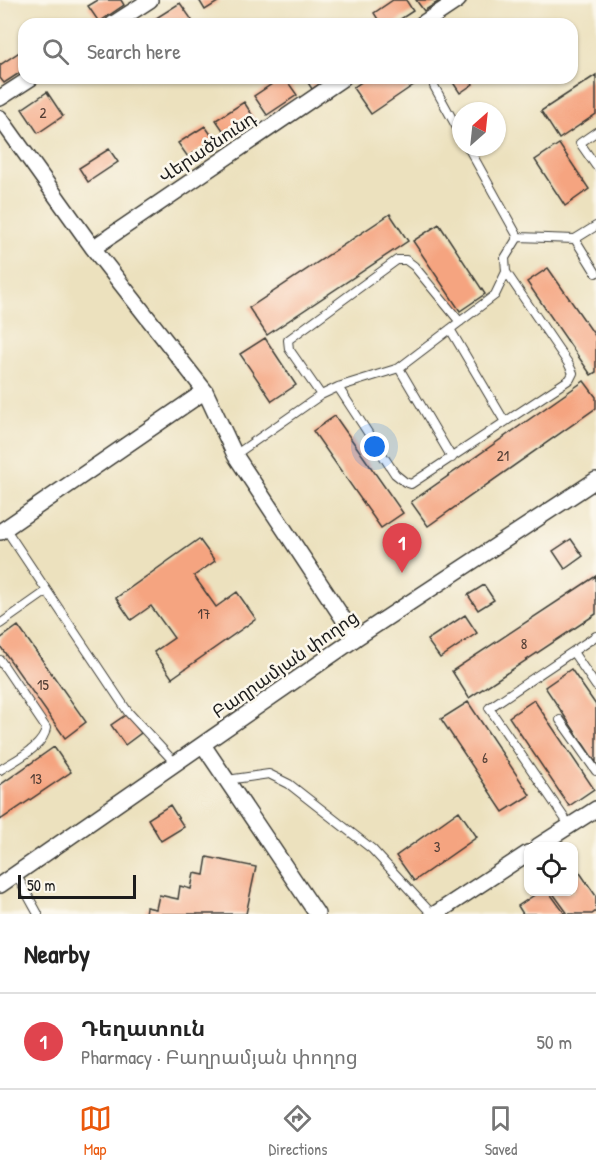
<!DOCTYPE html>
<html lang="en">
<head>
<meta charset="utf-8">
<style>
	:root { --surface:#fff; --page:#f2f2f2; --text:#222; --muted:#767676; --line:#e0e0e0; --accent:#ea580c }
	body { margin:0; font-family:"Patrick Hand","Noto Sans Armenian",sans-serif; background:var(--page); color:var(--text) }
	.controls { position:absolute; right:18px; bottom:18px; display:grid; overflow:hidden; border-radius:12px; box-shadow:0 2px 4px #0004 }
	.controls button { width:54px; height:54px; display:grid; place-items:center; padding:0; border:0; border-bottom:2px solid var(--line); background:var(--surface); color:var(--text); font:30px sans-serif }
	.compass { position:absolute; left:452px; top:102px; width:54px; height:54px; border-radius:50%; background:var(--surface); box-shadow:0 2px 4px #0004; rotate:27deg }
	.scale { position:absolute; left:18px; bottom:15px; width:118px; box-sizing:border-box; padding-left:6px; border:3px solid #1c1c1c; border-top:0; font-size:16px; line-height:21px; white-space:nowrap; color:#1c1c1c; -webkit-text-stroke:4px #fbf7ec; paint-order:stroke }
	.you { position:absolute; left:375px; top:447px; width:21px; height:21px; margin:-15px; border:4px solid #fff; border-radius:50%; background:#1a73e8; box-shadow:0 0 0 9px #1a73e833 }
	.badge { display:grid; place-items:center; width:39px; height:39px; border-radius:50%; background:var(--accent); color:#fff; font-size:20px; font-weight:700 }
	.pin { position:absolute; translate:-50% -50px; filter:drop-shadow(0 2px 3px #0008) }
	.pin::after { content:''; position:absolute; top:32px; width:21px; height:18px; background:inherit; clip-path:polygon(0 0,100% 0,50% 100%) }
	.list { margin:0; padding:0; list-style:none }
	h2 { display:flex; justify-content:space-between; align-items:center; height:78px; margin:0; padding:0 24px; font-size:26px }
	h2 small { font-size:20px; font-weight:400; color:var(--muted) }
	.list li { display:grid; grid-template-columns:39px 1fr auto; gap:18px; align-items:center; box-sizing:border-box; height:96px; padding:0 24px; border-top:2px solid var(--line) }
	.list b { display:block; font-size:22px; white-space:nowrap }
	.list p { margin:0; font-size:20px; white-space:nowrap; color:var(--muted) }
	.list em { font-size:20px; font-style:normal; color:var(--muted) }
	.icon { flex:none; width:33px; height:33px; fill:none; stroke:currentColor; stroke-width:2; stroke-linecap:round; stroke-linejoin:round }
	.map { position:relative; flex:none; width:596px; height:914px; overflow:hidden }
	.search { position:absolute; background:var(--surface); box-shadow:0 2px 4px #0004; left:18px; right:18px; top:18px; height:66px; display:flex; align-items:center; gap:15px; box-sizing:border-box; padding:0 21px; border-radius:18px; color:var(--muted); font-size:22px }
	.sheet { height:174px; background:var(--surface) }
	nav { display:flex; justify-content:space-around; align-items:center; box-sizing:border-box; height:84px; border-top:2px solid var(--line); background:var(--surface); font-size:16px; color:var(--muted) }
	nav a { display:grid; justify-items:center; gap:3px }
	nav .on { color:var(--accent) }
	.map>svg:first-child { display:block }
	.building { fill:#f5a480 }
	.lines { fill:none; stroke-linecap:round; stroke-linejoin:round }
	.lane-casing { stroke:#3b3a34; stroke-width:10 }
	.street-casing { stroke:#3b3a34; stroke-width:18 }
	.lane { stroke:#fff; stroke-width:8 }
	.street { stroke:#fff; stroke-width:15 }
	.labels { text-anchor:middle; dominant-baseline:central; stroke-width:5; stroke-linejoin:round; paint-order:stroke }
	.number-label { font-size:15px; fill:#523e35 }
	.street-label { font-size:18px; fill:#1c1c1c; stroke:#fbf7ec }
</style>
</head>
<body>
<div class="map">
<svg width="596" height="914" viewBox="0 0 596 914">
	<rect width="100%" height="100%" fill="#fbf7ec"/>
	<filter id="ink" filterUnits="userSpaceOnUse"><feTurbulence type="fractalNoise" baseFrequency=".0167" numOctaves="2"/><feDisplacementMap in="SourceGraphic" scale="12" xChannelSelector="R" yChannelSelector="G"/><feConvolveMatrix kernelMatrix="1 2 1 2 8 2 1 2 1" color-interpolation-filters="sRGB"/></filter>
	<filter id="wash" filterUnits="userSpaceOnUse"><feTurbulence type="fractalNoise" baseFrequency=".008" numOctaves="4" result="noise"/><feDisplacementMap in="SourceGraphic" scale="24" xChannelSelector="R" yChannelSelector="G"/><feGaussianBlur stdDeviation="1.35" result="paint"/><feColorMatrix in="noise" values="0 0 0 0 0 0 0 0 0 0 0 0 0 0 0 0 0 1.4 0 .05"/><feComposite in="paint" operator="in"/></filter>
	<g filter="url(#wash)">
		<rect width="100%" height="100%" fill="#ece1be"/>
		<g id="blocks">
			<!-- building -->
			<path class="building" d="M98,0h23l3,5 -25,17 -11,-16z
				M199,0h22l-16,10z
				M393,0h13l7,11 -20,13h-12l-7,-11z
				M416,0h25l-17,11z
				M180,3l12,17 -5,4h-32l-2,-4z
				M21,51l3,4v15l-20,13 -4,-5v-13z
				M596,75v39l-37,25 -18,-28z
				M281,78h4l12,17 -30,20 -13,-19z
				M305,78h23l-16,11z
				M367,78h52l2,2 -50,34 -18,-26z
				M450,78h20l3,6 -13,9z
				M47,92l16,24 -25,17 -16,-24z
				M244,102l12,19 -27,18 -13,-19z
				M205,126l9,13 -26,18 -10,-14z
				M559,144l30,45 -24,17 -30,-46z
				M109,149l9,13 -30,20 -9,-14z
				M390,214l18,27 -141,94 -18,-27z
				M439,224l46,70 -25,17 -47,-70z
				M548,268l48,69v35l-5,3 -64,-93z
				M265,338l31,47 -24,16 -32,-47z
				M584,381l12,16v11l-168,118 -17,-24z
				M335,416l68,97 -22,15 -68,-97z
				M199,539l16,22 -21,15 22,31 21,-15 19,27 -84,59 -18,-26 20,-14 -23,-32 -20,14 -15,-22z
				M571,539l12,17 -18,13 -12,-18z
				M596,576v38l-127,84 -17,-27z
				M484,585l10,15 -16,10 -10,-15z
				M465,615l12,18 -37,25 -13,-18z
				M18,626l68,96 -21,16 -65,-92v-7z
				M571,669l25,36v58l-51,-76z
				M534,700l60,89 -25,17 -60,-89z
				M468,702l62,93 -27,17 -62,-93z
				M127,714l14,19 -16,12 -14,-20z
				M54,747l17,25 -71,48v-35z
				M170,805l14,22 -23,14 -13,-22z
				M459,811l18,26 -63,44 -18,-25z
				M207,857l49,10 -10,47h-101l1,-7 10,2 3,-14 19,4 2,-13 11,3 3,-16 10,2z
				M578,870l18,26v15l-4,3h-24l-16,-22h22v-20z
				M539,892h10l16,22h-42l-5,-8z"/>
		</g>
	</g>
	<g filter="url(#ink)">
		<use href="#blocks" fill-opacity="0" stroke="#3b3a34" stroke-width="1.5"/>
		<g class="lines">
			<defs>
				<path id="lane" d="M434,78v8l27,49
					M596,132l-16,11 16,23
					M468,147l50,90 57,2 21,34
					M575,239l21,-13
					M450,329l55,93
					M399,368l53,90
					M338,387l57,87 10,8 6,2 159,-105 3,-6 -5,-10 -62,-91
					M321,395l-32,-46 -1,-9 109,-80h9l8,6 46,56
					M235,455l86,-60 17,-8 61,-19 96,-73 11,-23 -1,-14 13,-21
					M5,528l123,184 48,52
					M0,624l47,-33
					M573,652l23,34
					M0,660l46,68c-2,19 -31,32 -46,42
					M560,720l36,51
					M227,780l42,-6 20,10 83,65 60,65
					M570,826l-81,-118 107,-72
					M16,874l22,40"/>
				<path id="street" d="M113,24l37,-24
					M422,24l36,-24
					M0,98l31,-20
					M0,118l93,130 112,143 30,64 121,183
					M93,248l250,-170
					M0,532l205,-141
					M203,745l114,169
					M538,846l58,-37
					M0,885l356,-247 240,-158
					M435,914l93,-61"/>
			</defs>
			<!-- lane casing -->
			<use href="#lane" class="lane-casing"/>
			<!-- street casing -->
			<use href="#street" class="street-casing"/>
			<!-- lane -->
			<use href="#lane" class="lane"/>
			<!-- street -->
			<use href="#street" class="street"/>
		</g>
	</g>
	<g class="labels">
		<!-- number labels -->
		<g class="number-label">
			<text x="43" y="112">2</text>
			<text x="503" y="455">21</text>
			<text x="204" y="613">17</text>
			<text x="524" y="643">8</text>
			<text x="43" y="684">15</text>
			<text x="485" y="757">6</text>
			<text x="36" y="778">13</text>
			<text x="437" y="846">3</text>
		</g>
		<!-- street labels -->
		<g class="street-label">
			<text transform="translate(207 147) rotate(-34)">Վերածնունդ</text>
			<text transform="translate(285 664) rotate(-35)">Բաղրամյան փողոց</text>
		</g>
	</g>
</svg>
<div class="controls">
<button><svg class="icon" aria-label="locate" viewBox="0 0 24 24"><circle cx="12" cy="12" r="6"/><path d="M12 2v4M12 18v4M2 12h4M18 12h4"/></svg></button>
</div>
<svg class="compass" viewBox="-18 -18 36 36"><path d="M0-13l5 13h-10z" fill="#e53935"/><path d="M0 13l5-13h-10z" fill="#767676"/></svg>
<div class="scale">50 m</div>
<div class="you"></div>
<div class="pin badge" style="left:402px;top:573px;background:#e0444e">1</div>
<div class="search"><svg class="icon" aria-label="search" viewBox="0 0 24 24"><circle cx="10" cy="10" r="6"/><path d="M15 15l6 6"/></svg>Search here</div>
</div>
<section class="sheet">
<h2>Nearby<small></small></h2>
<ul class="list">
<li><span class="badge" style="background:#e0444e">1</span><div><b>Դեղատուն</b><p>Pharmacy · Բաղրամյան փողոց</p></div><em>50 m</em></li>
</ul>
</section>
<nav>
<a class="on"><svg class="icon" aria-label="map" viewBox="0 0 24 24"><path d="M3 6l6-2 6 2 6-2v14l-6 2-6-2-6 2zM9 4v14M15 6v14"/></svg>Map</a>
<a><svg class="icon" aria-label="directions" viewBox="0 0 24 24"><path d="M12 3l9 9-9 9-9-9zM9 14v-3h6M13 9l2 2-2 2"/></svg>Directions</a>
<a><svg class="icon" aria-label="saved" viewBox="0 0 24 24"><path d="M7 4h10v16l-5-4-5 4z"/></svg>Saved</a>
</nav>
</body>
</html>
